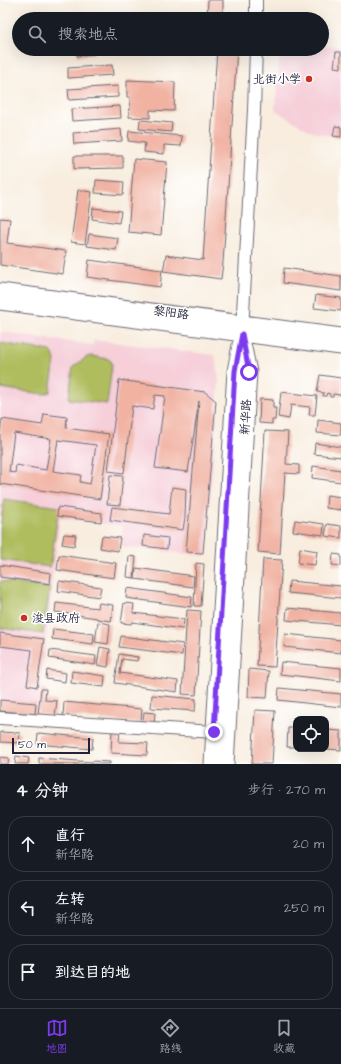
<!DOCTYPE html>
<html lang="zh">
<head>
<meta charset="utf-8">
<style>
	:root { --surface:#171b24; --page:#20242c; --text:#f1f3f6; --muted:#9ea1a6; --line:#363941; --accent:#7c3aed }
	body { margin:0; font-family:"Architects Daughter","LXGW WenKai TC",sans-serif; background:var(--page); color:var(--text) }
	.controls { position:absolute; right:12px; bottom:12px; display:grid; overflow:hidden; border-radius:8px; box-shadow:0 4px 16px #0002 }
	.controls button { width:36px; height:36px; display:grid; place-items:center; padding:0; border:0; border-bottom:1px solid var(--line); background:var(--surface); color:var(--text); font:20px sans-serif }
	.scale { position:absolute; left:12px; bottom:10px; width:78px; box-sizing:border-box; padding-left:4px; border:2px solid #22223b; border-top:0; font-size:11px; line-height:14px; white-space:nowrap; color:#22223b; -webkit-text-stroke:3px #fff; paint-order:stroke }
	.stop { position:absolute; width:12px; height:12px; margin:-9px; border:3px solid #7c3aed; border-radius:50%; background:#fff }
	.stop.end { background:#7c3aed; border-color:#fff; box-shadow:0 1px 4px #0008 }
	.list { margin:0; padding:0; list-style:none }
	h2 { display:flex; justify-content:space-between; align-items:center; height:52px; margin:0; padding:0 16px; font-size:17px }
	h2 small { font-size:13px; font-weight:400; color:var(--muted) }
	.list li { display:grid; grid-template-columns:26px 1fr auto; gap:12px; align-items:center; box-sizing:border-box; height:56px; margin:0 8px 8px; padding:0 8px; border:1px solid var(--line); border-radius:16px }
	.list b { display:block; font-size:15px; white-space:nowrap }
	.list p { margin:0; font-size:13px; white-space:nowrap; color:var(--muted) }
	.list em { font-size:13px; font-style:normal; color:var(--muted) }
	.icon { flex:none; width:22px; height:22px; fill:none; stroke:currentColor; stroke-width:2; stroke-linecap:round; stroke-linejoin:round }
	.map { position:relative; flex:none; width:341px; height:764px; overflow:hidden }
	.search { position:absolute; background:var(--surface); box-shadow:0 4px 16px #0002; left:12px; right:12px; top:12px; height:44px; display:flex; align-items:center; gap:10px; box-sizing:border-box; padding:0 14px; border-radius:22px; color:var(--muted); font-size:15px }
	.sheet { height:244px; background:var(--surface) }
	nav { display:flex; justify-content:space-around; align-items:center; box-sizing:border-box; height:56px; border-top:1px solid var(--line); background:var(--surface); font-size:11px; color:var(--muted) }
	nav a { display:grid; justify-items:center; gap:2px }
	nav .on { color:var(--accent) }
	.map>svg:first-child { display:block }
	.built { fill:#f6cfd9 }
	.green { fill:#b0bd5f; stroke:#69704d }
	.building { fill:#f1b2a2; fill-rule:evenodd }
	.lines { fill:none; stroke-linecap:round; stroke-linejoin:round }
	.minor-casing { stroke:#6d6974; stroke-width:14 }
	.major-casing { stroke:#6d6974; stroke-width:17 }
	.minor { stroke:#fff; stroke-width:12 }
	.major { stroke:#fff; stroke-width:15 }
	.route { stroke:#7c3aed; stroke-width:5 }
	.poi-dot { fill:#c8321e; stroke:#fff; stroke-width:1.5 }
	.labels { text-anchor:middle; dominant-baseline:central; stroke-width:3; stroke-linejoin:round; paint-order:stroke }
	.poi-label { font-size:12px; fill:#22223b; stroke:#fff; text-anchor:end }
	.street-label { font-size:12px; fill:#22223b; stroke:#fff }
</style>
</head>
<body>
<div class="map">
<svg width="341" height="764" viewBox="0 0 341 764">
	<rect width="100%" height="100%" fill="#fff"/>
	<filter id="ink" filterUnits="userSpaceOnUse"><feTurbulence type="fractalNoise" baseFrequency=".025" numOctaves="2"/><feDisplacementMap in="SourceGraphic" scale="8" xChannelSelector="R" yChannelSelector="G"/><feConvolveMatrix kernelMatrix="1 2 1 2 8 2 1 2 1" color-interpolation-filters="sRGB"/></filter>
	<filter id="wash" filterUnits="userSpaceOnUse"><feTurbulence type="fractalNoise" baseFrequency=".012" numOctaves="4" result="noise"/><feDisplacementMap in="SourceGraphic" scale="16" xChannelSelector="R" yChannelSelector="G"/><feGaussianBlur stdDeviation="0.9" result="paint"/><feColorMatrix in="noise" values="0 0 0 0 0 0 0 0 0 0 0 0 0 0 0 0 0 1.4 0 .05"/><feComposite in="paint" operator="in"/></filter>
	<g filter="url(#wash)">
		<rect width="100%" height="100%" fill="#f8edde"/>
		<!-- built -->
		<path class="built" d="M322,45l19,2v91l-29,-6 -37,-22 5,-61h42z
			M0,332l93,13 1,-5 121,15 4,26 -13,175 -83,-9 -1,-21 -62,-8 -23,197 -37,-1z"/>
		<!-- green -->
		<path class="green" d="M0,343l51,8 2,3 2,6 -5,32 -7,2 -43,-6z
			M91,356l17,3 3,2 1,4 -5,39 -38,-5v-2l4,-30 14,-10z
			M4,499l55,8 -9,60 -50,-7v-31z
			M0,581l50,7 -7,46 -43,-6z"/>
		<g id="blocks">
			<!-- building -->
			<path class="building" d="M208,0h15v19h-16z
				M77,49h17v5l-17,2z
				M175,49h31l-1,3 -30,-2z
				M217,49h20l-14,214 -2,16 -58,-8 3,-16 37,5z
				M336,52h5v16l-7,-1z
				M112,65l1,10 -45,3v-10z
				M127,80l48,2 -1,29 -24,-1v8l-21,-1 1,-20h-3z
				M118,86v11l-49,3 -1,-11z
				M120,106l1,12 -49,3 -1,-12z
				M140,120l32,3 -1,9 -32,-3z
				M335,126l6,1v10l-8,-1z
				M121,129l1,12 -48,3 -1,-11z
				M129,131l53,5 -1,10 -17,-1v9l-20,-2 1,-9 -17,-2z
				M74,156h49v12l-49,1z
				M134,159l33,3 -6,73 -33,-3z
				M96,180l28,2 -1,13 -28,-2z
				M78,190l14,2 -7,52 -14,-2z
				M93,208l28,3 -2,12 -27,-4z
				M0,218l10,1 -3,24 59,8 -3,23 -63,-9z
				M89,234l29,4 -2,12 -29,-4z
				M89,260l73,10 -2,17 -73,-10z
				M284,268l57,8v15l-58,-8z
				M316,295l25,3v13l-27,-3z
				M320,375l21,3v17l-8,-1v3h-3v-3l-3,-1 -1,3h-3l1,-3 -7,-1z
				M119,380l86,12 11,9 -13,152 -17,-1 13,-151 -11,71 -33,-4 10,-72 -10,-1 -2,14 -21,-3 -8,67 -16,-2z
				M281,392l36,4 -2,19h-6l1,-8 -19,-2 -2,14 -11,-2z
				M260,399l13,1v8h3l-1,12h-3v4l-13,-1z
				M44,414l23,3 -1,11 43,6 -9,65 -100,-15v-50l2,-15 40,6zM14,433l37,6 -5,31 -30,-5 -1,8 -6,-1zM58,440l38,5 -6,39 -10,-2 1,-7 -28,-4z
				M318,420l23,3v12l-24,-2z
				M265,431l23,1 -2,32 13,1v9l-14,-1 -5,81 -22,-2z
				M315,443l26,4v10l-27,-3z
				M313,466l28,4v12l-29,-4z
				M110,475l13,1 -3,29 -13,-1z
				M172,487l14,2 -1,28 -2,13 -73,-10 2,-13 57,7z
				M327,495l14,2v13l-15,-2z
				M58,507l44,6 -1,9 -44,-6z
				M295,520l29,4 -1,11 -30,-4z
				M327,524l14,2v12l-16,-2z
				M64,534l12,1 -2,11 -12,-2z
				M144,535l24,3 -1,11 -24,-3z
				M102,536l18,2 -2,13 -18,-3z
				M300,548l17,3 -2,14 -17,-2z
				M333,554l8,1v11l-9,-1z
				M59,555l57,8 -2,15 -57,-8z
				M129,556l7,1 -2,21 -7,-1z
				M263,559l19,1 -7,107 -18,-1z
				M196,563l8,1 -3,42h-7z
				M0,565l51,8 -1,11 -50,-7z
				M136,568l58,8 -1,11 -58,-8z
				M59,581l42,6 -2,10 -41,-6z
				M289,581l52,5v12l-53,-5z
				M127,588l65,9 -1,10 -65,-9z
				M56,603l42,5 1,-5 14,2 -2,16 -14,-2v-1l-42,-6z
				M124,603l10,1 -1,9 51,6 -1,10 -51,-7 -1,2 -10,-1z
				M287,608l54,5v12l-55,-5z
				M187,610l14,1 -5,84 -14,-1z
				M98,622l12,2 -2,20 -13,-2z
				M53,629l41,5 -1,10 -41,-5z
				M0,633l44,6 -7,48 -10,-2 5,-35 -32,-4z
				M285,634l56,6v13l-57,-6z
				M121,636l62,8 -1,11 -63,-8z
				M100,647l10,2 -2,18 -11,-2z
				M50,650l46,6 -1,9 -46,-7z
				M119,654l19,3 -1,4 -15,-2 -2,14 58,8 -1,11 -62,-9z
				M281,662l60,6v13l-61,-7z
				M249,669l20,2 -2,27 -19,-1z
				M47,670l19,3 -1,9 -19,-3z
				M72,671l33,5 -1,11 -33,-4z
				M279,688l62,6v13l-63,-7z
				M41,689h5l-1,11 12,1 -2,15 -17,-2z
				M152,695l44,4 -1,12 -44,-3z
				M0,700l36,3 -1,11 -35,-3z
				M64,702l78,7 -1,14 -78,-7z
				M255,710l20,1 -3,53h-20z
				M144,712l11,1 -1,12 -11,-2z
				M288,728h8v19h-9z
				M112,730h8l-1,12 29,1 -1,12 -36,-2z
				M326,730l15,1v19l-15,-1z
				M0,732l20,1 -1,10 -19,-1z
				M38,733l55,5 -1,11 -55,-5z
				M16,756l13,2 -1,6h-13z
				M0,757l9,1 -1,6h-8z
				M39,758l52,4 -1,2h-51z
				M92,761l18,1v2h-18z"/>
		</g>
	</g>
	<g filter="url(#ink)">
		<use href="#blocks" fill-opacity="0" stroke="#6d6974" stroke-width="1"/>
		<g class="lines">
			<defs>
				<path id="minor" d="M256,19v-19
					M242,331l12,-221 2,-61
					M0,718l214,14"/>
				<path id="major" d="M0,291l341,45
					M0,302l341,45
					M212,764l23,-393 5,-26
					M226,764l23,-392 -8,-38"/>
			</defs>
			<!-- minor casing -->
			<use href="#minor" class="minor-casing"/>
			<!-- major casing -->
			<use href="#major" class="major-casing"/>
			<!-- minor -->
			<use href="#minor" class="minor"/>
			<!-- major -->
			<use href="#major" class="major"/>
		</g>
	</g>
	<g class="lines" filter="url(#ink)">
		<!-- route -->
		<path class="route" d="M214,732l21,-361 7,-37 7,38"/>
	</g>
	<!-- markers -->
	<g class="poi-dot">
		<circle cx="309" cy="79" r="4"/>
		<circle cx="24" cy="618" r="4"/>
	</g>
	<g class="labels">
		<!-- poi labels -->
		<g class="poi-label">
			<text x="301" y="79">北街小学</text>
			<text x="32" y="618" text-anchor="start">浚县政府</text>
		</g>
		<!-- street labels -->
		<g class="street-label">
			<text transform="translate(171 313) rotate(7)">黎阳路</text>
			<text transform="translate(246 417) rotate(-87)">新华路</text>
		</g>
	</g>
</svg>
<div class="controls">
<button><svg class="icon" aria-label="locate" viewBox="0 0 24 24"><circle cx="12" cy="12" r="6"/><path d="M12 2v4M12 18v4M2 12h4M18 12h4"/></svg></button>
</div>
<div class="scale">50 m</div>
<div class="stop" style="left:249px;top:372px"></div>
<div class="stop end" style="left:214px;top:732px"></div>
<div class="search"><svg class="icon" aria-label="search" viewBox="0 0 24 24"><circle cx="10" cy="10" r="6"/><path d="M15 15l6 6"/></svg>搜索地点</div>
</div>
<section class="sheet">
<h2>4 分钟<small>步行 · 270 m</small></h2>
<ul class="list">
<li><svg class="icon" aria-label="ahead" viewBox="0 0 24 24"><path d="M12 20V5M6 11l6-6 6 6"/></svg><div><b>直行</b><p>新华路</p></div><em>20 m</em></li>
<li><svg class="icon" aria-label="left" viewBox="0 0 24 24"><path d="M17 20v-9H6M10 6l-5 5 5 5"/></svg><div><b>左转</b><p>新华路</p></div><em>250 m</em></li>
<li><svg class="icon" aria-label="arrive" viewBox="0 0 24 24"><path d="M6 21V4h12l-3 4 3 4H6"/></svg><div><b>到达目的地</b></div></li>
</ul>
</section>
<nav>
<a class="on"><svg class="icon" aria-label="map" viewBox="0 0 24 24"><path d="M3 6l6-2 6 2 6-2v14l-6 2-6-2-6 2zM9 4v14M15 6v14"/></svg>地图</a>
<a><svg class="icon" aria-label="directions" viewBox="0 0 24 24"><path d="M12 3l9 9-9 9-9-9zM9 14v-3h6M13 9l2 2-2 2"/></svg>路线</a>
<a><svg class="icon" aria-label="saved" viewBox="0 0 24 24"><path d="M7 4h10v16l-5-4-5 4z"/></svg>收藏</a>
</nav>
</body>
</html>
